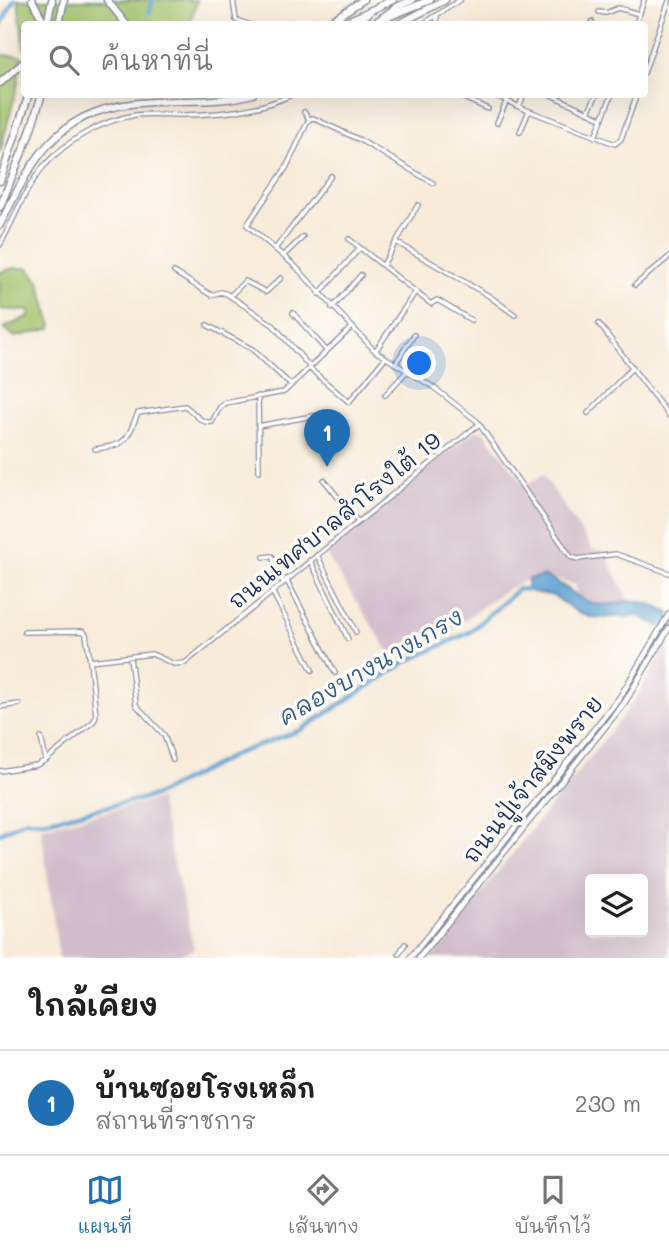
<!DOCTYPE html>
<html lang="th">
<head>
<meta charset="utf-8">
<style>
	:root { --surface:#fff; --page:#f2f2f2; --text:#202124; --muted:#757577; --line:#e0e0e0; --accent:#1f6fb2 }
	body { margin:0; font-family:Mali,"Playpen Sans Thai",sans-serif; background:var(--page); color:var(--text) }
	.controls { position:absolute; right:21px; bottom:21px; display:grid; overflow:hidden; border-radius:7px; box-shadow:0 7px 28px #0002 }
	.controls button { width:63px; height:63px; display:grid; place-items:center; padding:0; border:0; border-bottom:2px solid var(--line); background:var(--surface); color:var(--text); font:35px sans-serif }
	.you { position:absolute; left:420px; top:364px; width:24px; height:24px; margin:-18px; border:5px solid #fff; border-radius:50%; background:#1a73e8; box-shadow:0 0 0 10px #1a73e833 }
	.badge { display:grid; place-items:center; width:46px; height:46px; border-radius:50%; background:var(--accent); color:#fff; font-size:23px; font-weight:700 }
	.pin { position:absolute; translate:-50% -58px; filter:drop-shadow(0 2px 4px #0008) }
	.pin::after { content:''; position:absolute; top:37px; width:24px; height:21px; background:inherit; clip-path:polygon(0 0,100% 0,50% 100%) }
	.list { margin:0; padding:0; list-style:none }
	h2 { display:flex; justify-content:space-between; align-items:center; height:91px; margin:0; padding:0 28px; font-size:30px }
	h2 small { font-size:23px; font-weight:400; color:var(--muted) }
	.list li { display:grid; grid-template-columns:46px 1fr auto; gap:21px; align-items:center; box-sizing:border-box; height:105px; padding:0 28px; border-top:2px solid var(--line) }
	.list b { display:block; font-size:26px; white-space:nowrap }
	.list p { margin:0; font-size:23px; white-space:nowrap; color:var(--muted) }
	.list em { font-size:23px; font-style:normal; color:var(--muted) }
	.icon { flex:none; width:38px; height:38px; fill:none; stroke:currentColor; stroke-width:2; stroke-linecap:round; stroke-linejoin:round }
	.map { position:relative; flex:none; width:669px; height:958px; overflow:hidden }
	.search { position:absolute; background:var(--surface); box-shadow:0 7px 28px #0002; left:21px; right:21px; top:21px; height:77px; display:flex; align-items:center; gap:18px; box-sizing:border-box; padding:0 24px; border-radius:7px; color:var(--muted); font-size:26px }
	.sheet { height:196px; background:var(--surface) }
	nav { display:flex; justify-content:space-around; align-items:center; box-sizing:border-box; height:98px; border-top:2px solid var(--line); background:var(--surface); font-size:19px; color:var(--muted) }
	nav a { display:grid; justify-items:center; gap:4px }
	nav .on { color:var(--accent) }
	.map>svg:first-child { display:block }
	.industrial { fill:#d1bdca; fill-rule:evenodd }
	.green { fill:#a1c16a; stroke:#5e7864; stroke-width:2 }
	.water { fill:#5ca0d1; stroke:#3c6898; stroke-width:2 }
	.lines { fill:none; stroke-linecap:round; stroke-linejoin:round }
	.canal { stroke:#5ca0d1; stroke-width:4.5 }
	.street-casing { stroke:#8a8d9c; stroke-width:6 }
	.secondary-casing { stroke:#8a8d9c; stroke-width:7 }
	.highway-casing { stroke:#8a8d9c; stroke-width:9 }
	.street { stroke:#fff; stroke-width:3.5 }
	.secondary { stroke:#fff; stroke-width:4.5 }
	.highway { stroke:#fff; stroke-width:6 }
	.labels { text-anchor:middle; dominant-baseline:central; stroke-width:7; stroke-linejoin:round; paint-order:stroke }
	.street-label { font-size:23px; fill:#1b2f5e; stroke:#fdfcf7 }
	.water-label { font-size:24px; font-style:italic; fill:#355c8c; stroke:#fdfcf7 }
</style>
</head>
<body>
<div class="map">
<svg width="669" height="958" viewBox="0 0 669 958">
	<rect width="100%" height="100%" fill="#fdfcf7"/>
	<filter id="ink" filterUnits="userSpaceOnUse"><feTurbulence type="fractalNoise" baseFrequency=".0143" numOctaves="2"/><feDisplacementMap in="SourceGraphic" scale="14" xChannelSelector="R" yChannelSelector="G"/><feConvolveMatrix kernelMatrix="1 2 1 2 8 2 1 2 1" color-interpolation-filters="sRGB"/></filter>
	<filter id="wash" filterUnits="userSpaceOnUse"><feTurbulence type="fractalNoise" baseFrequency=".00686" numOctaves="4" result="noise"/><feDisplacementMap in="SourceGraphic" scale="28" xChannelSelector="R" yChannelSelector="G"/><feGaussianBlur stdDeviation="1.57" result="paint"/><feColorMatrix in="noise" values="0 0 0 0 0 0 0 0 0 0 0 0 0 0 0 0 0 1.4 0 .05"/><feComposite in="paint" operator="in"/></filter>
	<g filter="url(#wash)">
		<rect width="100%" height="100%" fill="#f8ebd9"/>
		<!-- industrial -->
		<path class="industrial" d="M479,430l4,1 43,55 17,-12 50,76h10l28,54 -38,2 -15,-7 -2,-14 -32,-9 -14,2 -28,14 -52,39 -59,24 -67,-104 149,-119z
			M669,640v318h-240l192,-240 18,-25zM590,879h53v53h-53z
			M159,799l35,150 -26,9h-109l-18,-130z"/>
		<!-- green -->
		<path class="green" d="M18,0h179l-7,24h-166v26z
			M0,55l22,1 -4,27 -18,70z
			M14,268h14l11,13 13,44 -2,4 -35,8 -11,-9 26,-12 -1,-5 -29,-2v-37z"/>
		<!-- water -->
		<path class="water" d="M543,576c20,5 31,22 49,27 14,4 26,-1 39,-2 14,0 26,6 38,12v18l-30,-15 -46,2 -16,-6 -23,-16 -27,-5 1,-12z"/>
		<g class="lines">
			<!-- canal -->
			<path class="canal" d="M149,13l4,-13
				M0,27l14,-27
				M0,833l26,-13 18,1 110,-25 84,-43 63,-23 103,-67 66,-31 48,-43 13,1"/>
		</g>
	</g>
	<g filter="url(#ink)">
		<g class="lines">
			<defs>
				<path id="street" d="M233,0l3,20 12,4
					M599,12l7,1 12,-5 21,6
					M423,24l37,-24
					M437,24v-9
					M591,24l1,-2
					M636,24l8,-24
					M644,73l25,-72
					M455,94l33,15
					M493,94l26,13 96,37 6,-5 16,-45
					M549,94l50,23
					M519,107l5,-13
					M304,112l5,7
					M588,112l9,-18
					M497,123l9,-21
					M520,132l9,-21
					M595,137l17,-43
					M433,183l-73,-43 -47,-22 -4,1 -23,49 -39,57 48,41 80,85 58,36 44,34 94,136 7,2 38,-5 53,19
					M349,239l82,65 6,-4 34,20
					M396,242l22,-37
					M0,245c14,-25 25,-57 44,-79 23,-26 57,-45 91,-51 16,-2 32,0 48,0 37,-1 77,-4 110,-21
					M275,249l56,-73
					M283,256l20,-19
					M383,265l13,-23 93,54 26,19
					M174,272l37,23 10,-3 6,2 46,31 37,42
					M635,285l34,-28
					M319,294l41,-46
					M230,296l15,-15 21,11 15,-14
					M332,308l29,-33
					M293,313l33,37
					M599,324l70,92
					M207,325l45,24 39,36
					M376,350l40,-59
					M395,364l19,-29
					M309,368l40,34 36,-44
					M385,395l22,-24
					M258,396l1,75
					M588,413l45,-46
					M258,426l55,-10
					M95,449c33,-4 31,-8 43,-36l47,-7c9,6 15,18 27,16l8,-15 5,-4 59,-11 67,-64
					M324,480l34,42
					M317,555l39,77
					M264,557l8,-1 11,26
					M310,560l38,79
					M286,579l49,94
					M272,591l40,79
					M24,632l59,-1 3,3 4,27
					M130,657l6,48 28,30 9,25
					M0,707l19,-3
					M41,738l5,22
					M0,771l37,-6 9,-5 48,-39 2,-6 -6,-54 62,-7 22,10 11,-1 294,-239
					M399,954l6,-10"/>
				<path id="secondary" d="M410,958l210,-261 49,-83
					M419,958l206,-256 44,-74"/>
				<path id="highway" d="M32,0l13,24
					M107,0l19,24
					M381,20l49,-20
					M47,24l5,-24
					M59,24l5,-24
					M326,24l37,-24
					M341,24l52,-24
					M354,24l15,-11
					M373,24l24,-17 15,-7
					M399,24l46,-24
					M0,83l24,-21
					M0,181l29,-87
					M0,207l29,-72 13,-41
					M0,225c36,-74 61,-119 152,-123 34,-2 67,1 101,-8"/>
			</defs>
			<!-- street casing -->
			<use href="#street" class="street-casing"/>
			<!-- secondary casing -->
			<use href="#secondary" class="secondary-casing"/>
			<!-- highway casing -->
			<use href="#highway" class="highway-casing"/>
			<!-- street -->
			<use href="#street" class="street"/>
			<!-- secondary -->
			<use href="#secondary" class="secondary"/>
			<!-- highway -->
			<use href="#highway" class="highway"/>
		</g>
	</g>
	<g class="labels">
		<!-- street labels -->
		<g class="street-label">
			<text transform="translate(334 520) rotate(-39)">ถนนเทศบาลสำโรงใต้ 19</text>
			<text transform="translate(532 779) rotate(-51)">ถนนปู่เจ้าสมิงพราย</text>
		</g>
		<!-- water labels -->
		<g class="water-label">
			<text transform="translate(370 666) rotate(-30)">คลองบางนางเกรง</text>
		</g>
	</g>
</svg>
<div class="controls">
<button><svg class="icon" aria-label="layers" viewBox="0 0 24 24"><path d="M12 4l9 5-9 5-9-5zM3 14l9 5 9-5"/></svg></button>
</div>
<div class="you"></div>
<div class="pin badge" style="left:327px;top:467px">1</div>
<div class="search"><svg class="icon" aria-label="search" viewBox="0 0 24 24"><circle cx="10" cy="10" r="6"/><path d="M15 15l6 6"/></svg>ค้นหาที่นี่</div>
</div>
<section class="sheet">
<h2>ใกล้เคียง<small></small></h2>
<ul class="list">
<li><span class="badge">1</span><div><b>บ้านซอยโรงเหล็ก</b><p>สถานที่ราชการ</p></div><em>230 m</em></li>
</ul>
</section>
<nav>
<a class="on"><svg class="icon" aria-label="map" viewBox="0 0 24 24"><path d="M3 6l6-2 6 2 6-2v14l-6 2-6-2-6 2zM9 4v14M15 6v14"/></svg>แผนที่</a>
<a><svg class="icon" aria-label="directions" viewBox="0 0 24 24"><path d="M12 3l9 9-9 9-9-9zM9 14v-3h6M13 9l2 2-2 2"/></svg>เส้นทาง</a>
<a><svg class="icon" aria-label="saved" viewBox="0 0 24 24"><path d="M7 4h10v16l-5-4-5 4z"/></svg>บันทึกไว้</a>
</nav>
</body>
</html>
